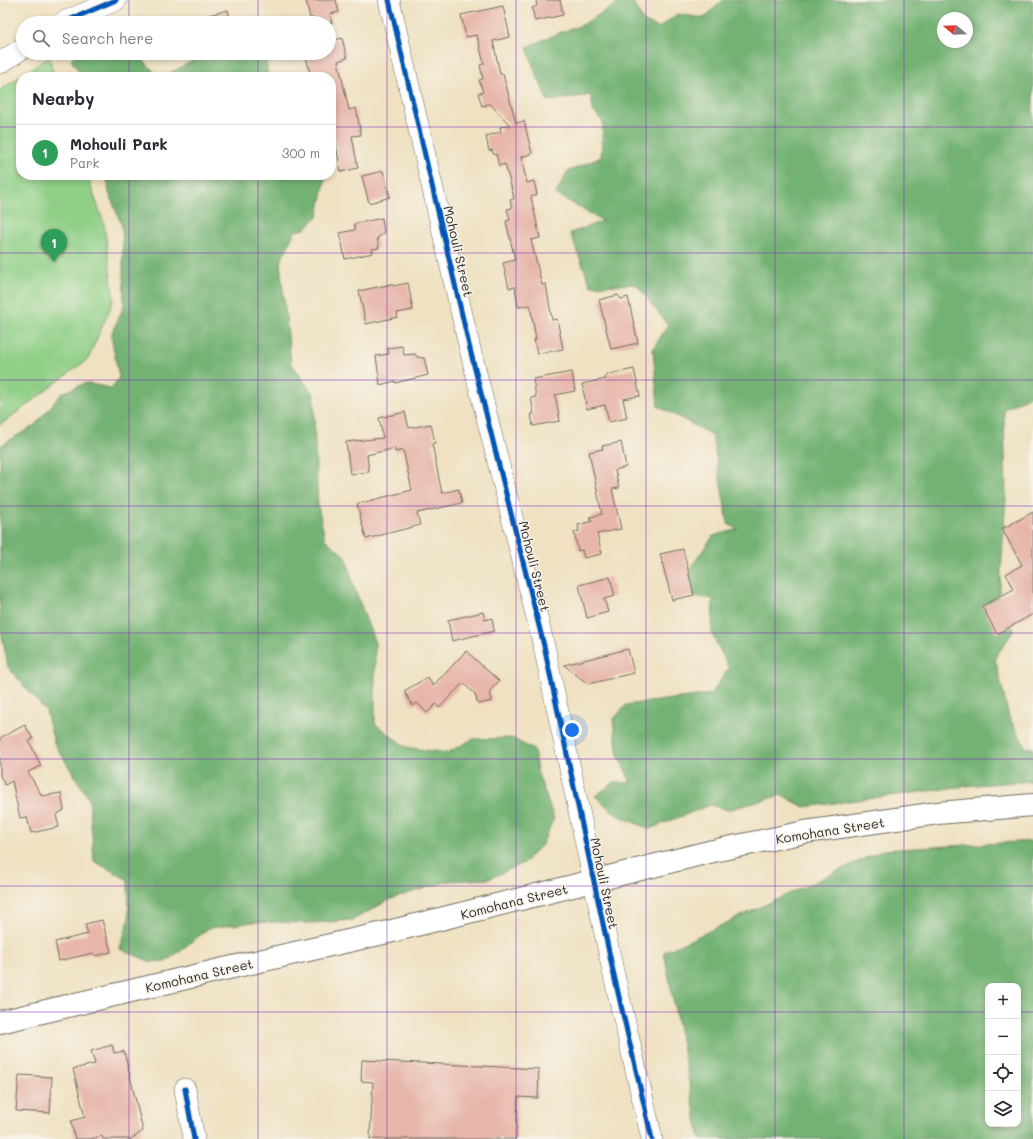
<!DOCTYPE html>
<html lang="en">
<head>
<meta charset="utf-8">
<style>
	:root { --surface:#fff; --page:#f7f7f7; --text:#2b2b33; --muted:#7c7c81; --line:#e1e1e2; --accent:#2563eb }
	body { margin:0; font-family:Mali,sans-serif; background:var(--page); color:var(--text) }
	.controls { position:absolute; right:12px; bottom:12px; display:grid; overflow:hidden; border-radius:8px; box-shadow:0 2px 6px #0003 }
	.controls button { width:36px; height:36px; display:grid; place-items:center; padding:0; border:0; border-bottom:1px solid var(--line); background:var(--surface); color:var(--text); font:20px sans-serif }
	.compass { position:absolute; left:937px; top:12px; width:36px; height:36px; border-radius:50%; background:var(--surface); box-shadow:0 2px 6px #0003; rotate:289deg }
	.you { position:absolute; left:572px; top:730px; width:14px; height:14px; margin:-10px; border:3px solid #fff; border-radius:50%; background:#1a73e8; box-shadow:0 0 0 6px #1a73e833 }
	.badge { display:grid; place-items:center; width:26px; height:26px; border-radius:50%; background:var(--accent); color:#fff; font-size:13px; font-weight:700 }
	.pin { position:absolute; translate:-50% -33px; filter:drop-shadow(0 1px 2px #0008) }
	.pin::after { content:''; position:absolute; top:21px; width:14px; height:12px; background:inherit; clip-path:polygon(0 0,100% 0,50% 100%) }
	.list { margin:0; padding:0; list-style:none }
	h2 { display:flex; justify-content:space-between; align-items:center; height:52px; margin:0; padding:0 16px; font-size:17px }
	h2 small { font-size:13px; font-weight:400; color:var(--muted) }
	.list li { display:grid; grid-template-columns:26px 1fr auto; gap:12px; align-items:center; box-sizing:border-box; height:56px; padding:0 16px; border-top:1px solid var(--line) }
	.list b { display:block; font-size:15px; white-space:nowrap }
	.list p { margin:0; font-size:13px; white-space:nowrap; color:var(--muted) }
	.list em { font-size:13px; font-style:normal; color:var(--muted) }
	.icon { flex:none; width:22px; height:22px; fill:none; stroke:currentColor; stroke-width:2; stroke-linecap:round; stroke-linejoin:round }
	.map { position:relative; flex:none; width:1033px; height:1139px; overflow:hidden }
	.search { position:absolute; background:var(--surface); box-shadow:0 2px 6px #0003; left:16px; top:16px; width:320px; height:44px; display:flex; align-items:center; gap:10px; box-sizing:border-box; padding:0 14px; border-radius:22px; color:var(--muted); font-size:15px }
	.panel { position:absolute; background:var(--surface); box-shadow:0 2px 6px #0003; left:16px; top:72px; width:320px; height:108px; border-radius:16px }
	.map>svg:first-child { display:block }
	.green { fill:#8fcf86; stroke:#5d7d58 }
	.forest { fill:#73b273; stroke:#4f6e4f; fill-rule:evenodd }
	.building { fill:#e7b5a9 }
	.lines { fill:none; stroke-linecap:round; stroke-linejoin:round }
	.minor-casing { stroke:#706b60; stroke-width:22 }
	.major-casing { stroke:#706b60; stroke-width:24 }
	.minor { stroke:#fff; stroke-width:21 }
	.major { stroke:#fff; stroke-width:22 }
	.cycleway-casing { stroke:#f7f3e8; stroke-width:8 }
	.cycleway { stroke:#0057b8; stroke-width:5 }
	.grid { fill:none; stroke:#7b2cbf; stroke-width:1; stroke-opacity:0.55 }
	.labels { text-anchor:middle; dominant-baseline:central; stroke-width:3; stroke-linejoin:round; paint-order:stroke }
	.street-label { font-size:13px; fill:#2b2b2b; stroke:#f7f3e8 }
</style>
</head>
<body>
<div class="map">
<svg width="1033" height="1139" viewBox="0 0 1033 1139">
	<rect width="100%" height="100%" fill="#f7f3e8"/>
	<filter id="ink" filterUnits="userSpaceOnUse"><feTurbulence type="fractalNoise" baseFrequency=".025" numOctaves="2"/><feDisplacementMap in="SourceGraphic" scale="8" xChannelSelector="R" yChannelSelector="G"/><feConvolveMatrix kernelMatrix="1 2 1 2 8 2 1 2 1" color-interpolation-filters="sRGB"/></filter>
	<filter id="wash" filterUnits="userSpaceOnUse"><feTurbulence type="fractalNoise" baseFrequency=".012" numOctaves="4" result="noise"/><feDisplacementMap in="SourceGraphic" scale="16" xChannelSelector="R" yChannelSelector="G"/><feGaussianBlur stdDeviation="0.9" result="paint"/><feColorMatrix in="noise" values="0 0 0 0 0 0 0 0 0 0 0 0 0 0 0 0 0 1.4 0 .05"/><feComposite in="paint" operator="in"/></filter>
	<g filter="url(#wash)">
		<rect width="100%" height="100%" fill="#efe1c1"/>
		<!-- green -->
		<path class="green" d="M49,57l6,20h-34v98h66l17,49 10,75 -26,60 -88,66v-335z"/>
		<!-- forest -->
		<path class="forest" d="M623,0h9l11,21 16,7 18,-14 27,4 19,-18h310v394l-1,1 -28,14 2,89 -6,88 -2,12 16,32 -19,28 14,59 17,31h7v33l-59,4 -170,22 -22,-12 -54,15 -18,-5 -61,24 -32,-14 -22,-19 20,-14 16,1 -13,-28 -5,-35 13,-15 85,-11 18,-26 -17,-34 1,-35 -25,-4 3,-28 22,-31 25,-7 -10,-5 -16,-89 -54,-29 -5,-57 15,-24 -32,-41 -45,2 -21,-53 33,-12 -47,-27 11,-22 34,-15 2,-35 -10,-11 -2,-16 -43,6 -14,-32 -7,-22 32,-14 23,-8zM943,18h24v24h-24z
			M76,53h66l2,8 15,16h-76l-12,-17z
			M208,53h47l11,6 2,18h-106z
			M107,175h219l-8,41 -13,13 -10,2 -15,32 11,100 23,32 1,52 3,59 7,33 21,18 7,27 22,59v81l31,23 41,6 26,-14 39,-1 22,12 3,21 17,47 -12,27 -18,18 -36,16 -40,2 -57,18 -38,21 -39,3 -60,-1 -45,6 -42,33 -16,1 -31,-13 9,-30 -1,-39 -34,-19 -5,-62 -35,-56 -8,-32 -38,-44 -8,-42v-179l35,-21 27,-32 24,-10 25,5 8,-10 -8,-43 13,-29 -2,-80 -13,-33z
			M1033,841v298h-333l-36,-187 219,-102zM988,986h30v138h-30z"/>
		<g id="blocks">
			<!-- building -->
			<path class="building" d="M306,0h30l3,12 -9,2 2,9h-16l-1,-5h-5z
				M536,0h24l3,15 -28,6 -3,-13 5,-2z
				M503,6l7,31 -17,4 7,33h3l13,49 8,-2 8,33 -11,3 6,26 7,-2 3,14 -6,2 9,41 -9,2 11,45 4,-1 6,36 5,-1 6,30 -26,5 -3,-15h2l-6,-34 -12,2 -3,-20 -6,1 -6,-25 12,-3 -9,-39 4,-1 -3,-11 5,-1 -2,-8 4,-1 -3,-13 -6,-22 -6,2 -3,-12 -2,1 -2,-5 -3,1 -3,-15 15,-4 -1,-5 10,-2 -20,-21 -8,2 -4,-13 5,-1 -4,-12 4,-1 -3,-14 4,-1 -7,-29 -11,2 -5,-22z
				M228,10l3,13h-37v-4z
				M342,38l5,20 -9,3 11,49 7,-2 5,27 -9,1 6,32 -17,4 -6,-32 -2,1 -2,-9v-55h-20l-6,-24h24v-11z
				M383,171l7,26 -21,6 -7,-27z
				M382,218l2,15 -7,5 2,10 -7,1 1,4 -28,6 -5,-26 15,-3 -1,-6z
				M408,283l5,27 -16,3 1,4 -32,7 -7,-33 33,-7 1,2z
				M618,295l3,4 7,-2 10,46 -27,6 -12,-49z
				M402,346l2,9 11,-1 2,3 7,1 4,17 -33,8v-2l-15,4 -4,-29 13,-2 -1,-6z
				M634,369l6,27 -17,3 4,19 -18,4 -4,-17 -18,4 -5,-25 24,-5 -1,-4z
				M572,372l3,19 -20,4 5,26 -27,5 -2,-12h3l-3,-16 5,-1 -3,-18z
				M405,412l4,16 22,-4 4,19 -3,1 10,49 17,-4 3,14 -45,10 3,12 -54,14 -9,-35 55,-14 -9,-40 -8,2v-4l-28,7 2,17 -19,2 -4,-32 37,-4 -4,-20z
				M621,442l5,25 -11,3 4,18 -7,1 9,40 -24,5 5,20 -18,4 -2,-8 -4,1 -4,-19 5,-1 -1,-6 14,-4 -2,-4 12,-3 -13,-62 14,-3 -1,-3z
				M1033,512v102l-36,20 -15,-28 32,-17 -8,-15 16,-9 -20,-36z
				M683,549l11,46 -22,5 -12,-46z
				M610,577l5,19 -11,3 4,13 -21,6 -8,-33z
				M483,612l2,8 7,-2 2,13 -42,10 -4,-21z
				M628,649l6,24 -46,11 -24,-19z
				M466,651l33,30 -9,10 2,10 -14,3 -3,-10 -12,-11 -24,25 -3,-4 -9,9 -10,-10 -4,3 -9,-15 24,-14 5,9 7,-8h1z
				M25,725l8,14 -4,2 12,25 -13,6 14,24 19,-3 3,17 -8,5 3,12 -28,6 -4,-16 -7,1 -8,-37 -7,4 -5,-9v-38z
				M102,920l9,32 -15,4 -3,-3 -34,8 -4,-19 33,-8 -3,-10z
				M112,1045l2,8 10,-2 19,80 -12,8h-28l-1,-3 -12,3h-15l-4,-18 14,-4 -12,-48 22,-5 -4,-13z
				M362,1060l177,9 -1,29 -20,-1 -2,42h-146l3,-57 -12,-1z
				M19,1075l33,2 -2,36 -34,-2z"/>
		</g>
	</g>
	<g filter="url(#ink)">
		<use href="#blocks" fill-opacity="0" stroke="#706b60" stroke-width="1"/>
		<g class="lines">
			<defs>
				<path id="minor" d="M389,0l80,345 75,301 69,325 39,168
					M62,23l54,-23
					M0,63l23,-15
					M185,1089l9,50"/>
				<path id="major" d="M0,1022l224,-53 164,-37 325,-81 92,-19 133,-19 95,-8"/>
			</defs>
			<!-- minor casing -->
			<use href="#minor" class="minor-casing"/>
			<!-- major casing -->
			<use href="#major" class="major-casing"/>
			<!-- minor -->
			<use href="#minor" class="minor"/>
			<!-- major -->
			<use href="#major" class="major"/>
			<defs>
				<path id="cycleway" d="M389,0l80,345 75,301 69,325 39,168
					M62,23l54,-23
					M185,1089l9,50"/>
			</defs>
			<!-- cycleway casing -->
			<use href="#cycleway" class="cycleway-casing"/>
			<!-- cycleway -->
			<use href="#cycleway" class="cycleway"/>
		</g>
	</g>
	<!-- grid -->
	<path class="grid" d="M129,0v23M258,0v23M387,0v1139M516,0v1139M646,0v1139M775,0v1139M904,0v1139M129,53v24M258,53v24M0,127h21M331,127h702M129,175v964M258,175v964M0,253h1033M0,380h1033M0,506h1033M0,633h1033M0,759h1033M0,886h1033M0,1012h988M1018,1012h15"/>
	<g class="labels">
		<!-- street labels -->
		<g class="street-label">
			<text transform="translate(459 251) rotate(77)">Mohouli Street</text>
			<text transform="translate(535 566) rotate(76)">Mohouli Street</text>
			<text transform="translate(830 830) rotate(-9)">Komohana Street</text>
			<text transform="translate(605 883) rotate(78)">Mohouli Street</text>
			<text transform="translate(514 901) rotate(-14)">Komohana Street</text>
			<text transform="translate(199 975) rotate(-13)">Komohana Street</text>
		</g>
	</g>
</svg>
<div class="controls">
<button>+</button>
<button>−</button>
<button><svg class="icon" aria-label="locate" viewBox="0 0 24 24"><circle cx="12" cy="12" r="6"/><path d="M12 2v4M12 18v4M2 12h4M18 12h4"/></svg></button>
<button><svg class="icon" aria-label="layers" viewBox="0 0 24 24"><path d="M12 4l9 5-9 5-9-5zM3 14l9 5 9-5"/></svg></button>
</div>
<svg class="compass" viewBox="-18 -18 36 36"><path d="M0-13l5 13h-10z" fill="#e53935"/><path d="M0 13l5-13h-10z" fill="#7c7c81"/></svg>
<div class="you"></div>
<div class="pin badge" style="left:54px;top:262px;background:#2e9e5b">1</div>
<div class="search"><svg class="icon" aria-label="search" viewBox="0 0 24 24"><circle cx="10" cy="10" r="6"/><path d="M15 15l6 6"/></svg>Search here</div>
<section class="panel">
<h2>Nearby<small></small></h2>
<ul class="list">
<li><span class="badge" style="background:#2e9e5b">1</span><div><b>Mohouli Park</b><p>Park</p></div><em>300 m</em></li>
</ul>
</section>
</div>
</body>
</html>
